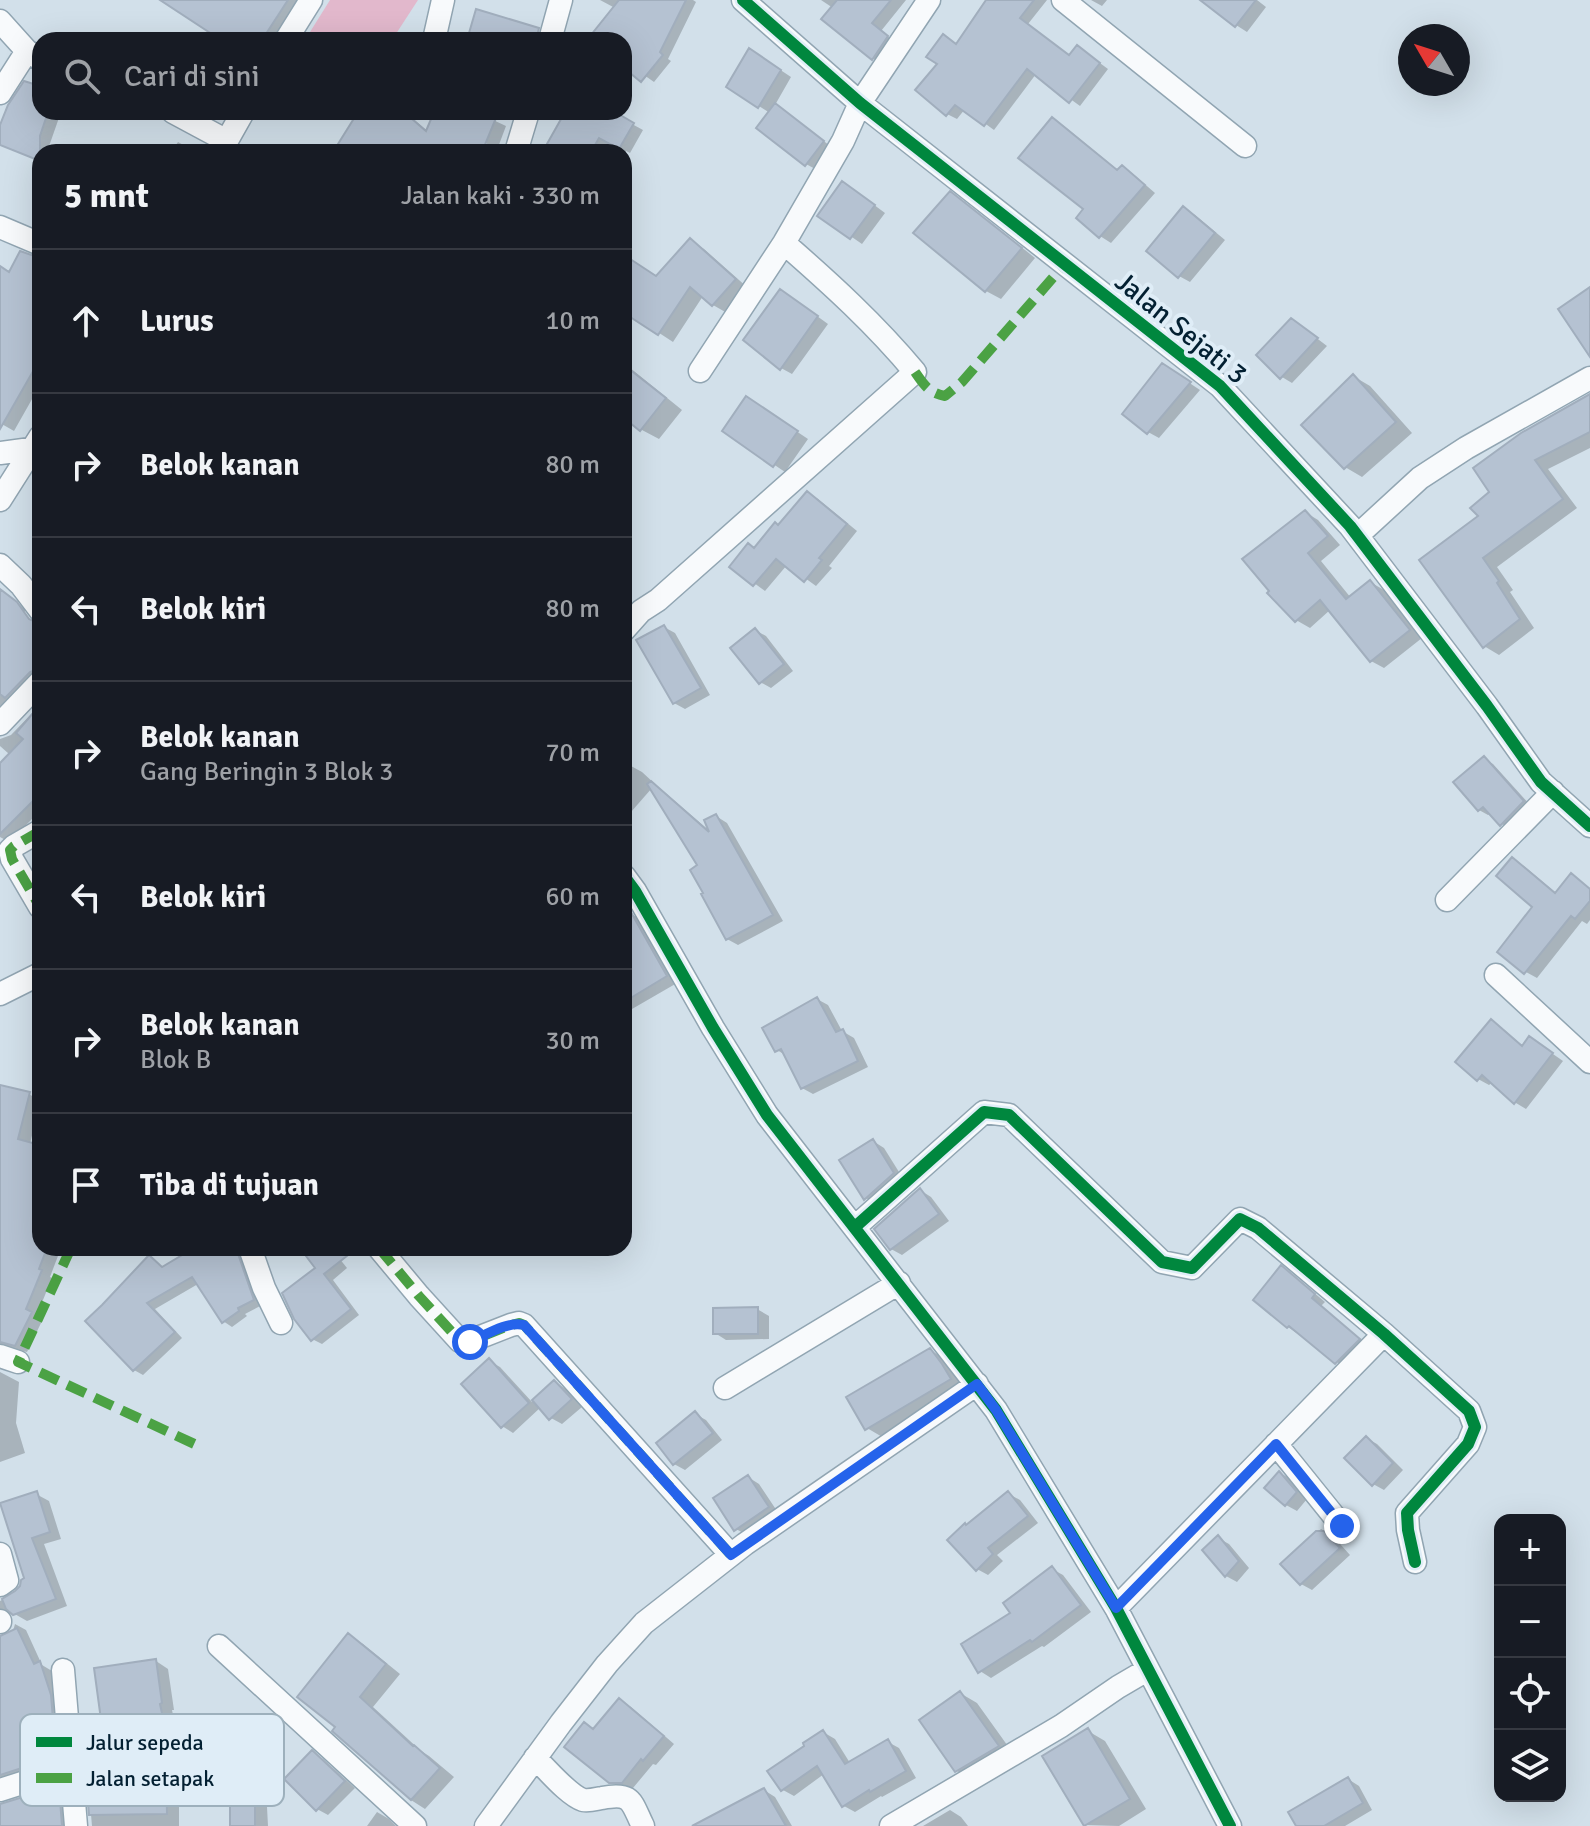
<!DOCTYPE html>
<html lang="id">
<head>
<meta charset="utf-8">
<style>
	:root { --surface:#171b24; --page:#242831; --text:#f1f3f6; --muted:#9ea1a6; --line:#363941 }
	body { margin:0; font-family:Signika,sans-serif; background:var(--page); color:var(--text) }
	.controls { position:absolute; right:24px; bottom:24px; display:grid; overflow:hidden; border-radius:16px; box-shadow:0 8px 32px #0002 }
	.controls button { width:72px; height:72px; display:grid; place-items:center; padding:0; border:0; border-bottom:2px solid var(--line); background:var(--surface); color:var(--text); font:40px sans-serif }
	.compass { position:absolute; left:1398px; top:24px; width:72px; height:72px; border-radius:50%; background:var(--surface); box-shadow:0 8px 32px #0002; rotate:309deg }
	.stop { position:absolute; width:24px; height:24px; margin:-18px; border:6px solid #2563eb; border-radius:50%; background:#fff }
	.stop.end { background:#2563eb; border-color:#fff; box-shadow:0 2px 8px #0008 }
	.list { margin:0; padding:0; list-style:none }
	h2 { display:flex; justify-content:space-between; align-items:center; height:104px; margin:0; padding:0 32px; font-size:34px }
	h2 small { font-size:26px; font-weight:400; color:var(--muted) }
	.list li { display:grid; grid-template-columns:52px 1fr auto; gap:24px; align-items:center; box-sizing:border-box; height:144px; padding:0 32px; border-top:2px solid var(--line) }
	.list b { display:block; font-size:30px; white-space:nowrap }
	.list p { margin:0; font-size:26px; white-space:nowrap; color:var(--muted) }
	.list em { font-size:26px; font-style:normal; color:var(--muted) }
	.icon { flex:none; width:44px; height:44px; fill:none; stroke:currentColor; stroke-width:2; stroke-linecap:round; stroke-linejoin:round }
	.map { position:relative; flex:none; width:1590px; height:1826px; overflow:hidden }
	.search { position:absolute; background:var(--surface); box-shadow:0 8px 32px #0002; left:32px; top:32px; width:600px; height:88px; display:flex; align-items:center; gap:20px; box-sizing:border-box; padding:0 28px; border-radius:24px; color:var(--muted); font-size:30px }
	.panel { position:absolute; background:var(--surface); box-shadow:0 8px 32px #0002; left:32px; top:144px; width:600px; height:1112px; border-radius:24px }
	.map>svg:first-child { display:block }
	.green { fill:#e2b8cc }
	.shadow { fill:#0003 }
	.building { fill:#b5c2d2; stroke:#a1aebd; stroke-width:2 }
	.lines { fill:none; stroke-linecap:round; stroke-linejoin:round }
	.street-casing { stroke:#91a5b2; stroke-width:25 }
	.street { stroke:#f8fafc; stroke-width:22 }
	.quiet { stroke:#4ba244; stroke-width:10; stroke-dasharray:20 10; stroke-linecap:butt }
	.cycleway-casing { stroke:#dfedf7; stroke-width:17 }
	.cycleway { stroke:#00873e; stroke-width:12 }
	.route { stroke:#2563eb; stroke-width:10 }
	.labels { text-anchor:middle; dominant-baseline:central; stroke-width:8; stroke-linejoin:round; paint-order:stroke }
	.street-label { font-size:28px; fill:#032032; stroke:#dfedf7 }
	.key { fill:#dfedf7; stroke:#9db0bc; stroke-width:2 }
	.key-label { font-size:22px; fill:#032032 }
</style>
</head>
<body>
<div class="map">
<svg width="1590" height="1826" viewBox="0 0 1590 1826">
	<rect width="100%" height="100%" fill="#d2e0ea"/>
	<!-- green -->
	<path class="green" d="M330,0h88l-26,40h-87z"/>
	<!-- shadow -->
	<path class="shadow" d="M177,0h137l-29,40h-60z
		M600,0h93l3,2 -28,57 3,2 -17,21 -30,-21v-21h-28l19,-32z
		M821,0h85l-25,31 15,12 -14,21 -9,-6 -40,-50z
		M988,0h59l-19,24 42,32 8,-9 30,22 -28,37 -44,-32 -42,56 -29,-21 -8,10 -10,-5 10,-68z
		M1091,0h16l-5,6z
		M1204,0h53l9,7 -19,25 -11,-7z
		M761,57l30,20 -16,28 11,7 48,37 -17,21 -11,-6 -36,-51 -41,-26z
		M40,88v24h21l-14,40h-7v9l-40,-17v-13z
		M360,112h45l47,40h-87z
		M436,112h40l30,14 -9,24z
		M567,112h43l33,18 -13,23 -4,-2 -2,3v-2h-64z
		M1053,119l11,7 55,45 3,-4 11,7 22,19 -44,50 -11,-7 -14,-27z
		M178,142l11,6 5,4h-23z
		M854,190l31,23 -23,31 -42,-29z
		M950,194l15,8 70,56 -34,41 -15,-8z
		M1184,209l11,6 30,25 -35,42 -11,-6z
		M690,241l14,8 44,39 -21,25 -14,-8 -10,-9 -30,46 -49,-32v-54l33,22z
		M40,260v125l-26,46 -14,-8v-156l10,7z
		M792,298l36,26 -36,50 -11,-6z
		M1302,327l25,19 -35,37 -10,-6z
		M624,363l58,47 -23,29 -17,-9 -18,-14z
		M1173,372l27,18 -41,48 -11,-6z
		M1353,376l17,10 42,47 -50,44 -17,-10z
		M1590,396v52l-42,21 29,39 -80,59 16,23 -3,2 24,36 -35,27 -15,-9 -3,-130z
		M757,405l51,34 -23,33 -61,-41z
		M808,493l10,6 39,32 -28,35 3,2 -16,18 -29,-21 -22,26 -33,-24 47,-40z
		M1305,512l13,8 22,25 -19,16 30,37 19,-16 14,8 38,48 -38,30 -13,-7 -41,-51 -20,18 -14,-8z
		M0,589l26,21 -6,6 20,17v46l-40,43z
		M664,627l11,6 35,62 -25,14 -11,-6z
		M755,630l11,6 27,35 -22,17 -11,-6z
		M40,705v106l-31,31 -9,-5v-42l26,-26 -26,-23v-7l11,-4z
		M1484,759l9,5 39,43 -21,22 -9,-5 -11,-11 -3,2 -9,-5z
		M631,766l11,6 13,12 -1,1 8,5 50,43 4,-17 11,7 56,98 -45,24 -11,-6 -28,-73 -47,-78 -28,32v-51z
		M1513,860l11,6 33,28 15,-18 18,12v32l-3,4 -5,-3 -45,57 -11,-6 9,-65z
		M631,914l11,6 35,63 -45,26 -8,-4v-87z
		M817,999l11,6 14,26 12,7 14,29 -55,27 -11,-6 -15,-32 -10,-6z
		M1491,1022l11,6 22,19 16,-2 23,16 -37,48 -10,-6 -23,-21 -4,3 -11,-6z
		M40,1036v12l-6,-8z
		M0,1087l29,7 11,7 -10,43 10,3v101h21l-11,29 2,1 -16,39 6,4 -15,31 -16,-4 -8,3 -3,5v-13h8l-8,-4z
		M873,1141l11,7 20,32 -27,25 -11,-7 -24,-37z
		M920,1190l11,7 18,24 -47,34 -11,-6z
		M198,1248h44l20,57 -17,9 2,2 -15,11 -9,-6 -25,-37 -43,25 27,29 -39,37 -9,-5 15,-112 15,10z
		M302,1248h29l16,20 -14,12 26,35 -37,29 -10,-5 6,-71z
		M1281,1268l11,6 33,28 -4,4 48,40 -22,23 -59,-42 -33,-27z
		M757,1309l12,7v23l-43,1 -11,-7z
		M930,1350l17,10 20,29 -83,49 -17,-10z
		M489,1361l11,6 32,35 23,-20 11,7 16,18 -20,17 -11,-6 -10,-11 -28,26 -11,-7z
		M0,1372l19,10 -3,41 9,30 -25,9z
		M695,1414l11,6 16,20 -37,30 -11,-6z
		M1366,1438l11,6 26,26 -19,20 -11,-6z
		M1280,1473l11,6 16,20 -10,12 -11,-6z
		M748,1477l11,7 20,30 -32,21 -11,-6z
		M36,1494l13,7 12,38 -17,5 23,62 -40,15 -14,-8 -7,2 -6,6v-20l16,-8 11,-14z
		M1009,1494l11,6 18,23 -41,32 6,6 -15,14 -11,-6z
		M1321,1529l11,6 18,20 -38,35 -11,-6 -18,-20z
		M1218,1538l11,6 20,24 -12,14 -11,-6z
		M1052,1569l11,6 28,37 -47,35 -2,-1 -51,32 -11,-7 33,-57z
		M15,1624l11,6 16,35 10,6 16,93 -68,27v-153l13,-7z
		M348,1636l15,8 37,30 -27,33 48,44 8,5 25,21 -29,32 -14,-9 -76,-70z
		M156,1661l12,8 6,41h-2l11,53 -4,1v62h-87l-8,-93 20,-4z
		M960,1693l17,10 38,53 -41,24 -17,-9z
		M620,1700l11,7 43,37 -18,21 -3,-1 -20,24h-11l-12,-7 -16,-51z
		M1088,1731l17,10 41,68 -27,17 -33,-1 -41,-68z
		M823,1732l12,7 15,24 38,-21 11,6 17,30 -34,19 -1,-1 -26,16 -11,-6 -20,-32 -30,22 -11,-6z
		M312,1753l11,6 32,29 -27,27 -11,-6z
		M1348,1779l11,7 13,24 -27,16h-46z
		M58,1788l11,6 3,32h-72v-21z
		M764,1790l11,7 17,29h-96z
		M255,1800l12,7 1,19h-36z
		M950,1810l11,7 7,9h-45z
		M377,1812l12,7 7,7h-29z"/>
	<!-- building -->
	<path class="building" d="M160,0h128l-26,40h-41z
		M619,0h67l-26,52 3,3 -22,27 -17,-14v-28h-37z
		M837,0h54l-19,23 16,13 -16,24 -51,-41z
		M986,0h48l-14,18 49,37 8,-10 23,18 -31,40 -42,-34 -43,57 -29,-21 -9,11 -31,-26 22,-26 -11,-7 17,-23 13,10z
		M1200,0h56l-21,27z
		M476,9l63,19 -3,12h-69z
		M749,48l32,22 -23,38 -32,-21z
		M24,81l16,5v26h8l-8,24v25l-40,-16v-20l8,-20z
		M775,103l49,38 -19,25 -49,-38z
		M358,112h46l22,19 8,-19h47l15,6 -14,34h-149z
		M565,112h50l19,11 -15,26 -20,-11 -8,14h-31l-13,-8z
		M1052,117l65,53 5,-5 23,20 -46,53 -23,-20 7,-9 -65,-51z
		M842,181l33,24 -25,34 -33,-23z
		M950,191l72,57 -37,44 -72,-59z
		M1183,206l32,27 -37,45 -32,-27z
		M690,238l46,41 -24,27 -22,-19 -32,48 -34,-22v-58l32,21z
		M20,251l20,7v101l-40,70v-163l9,6z
		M1590,287v70l-32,-48z
		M780,289l38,27 -38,54 -37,-30z
		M1291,318l27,20 -38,41 -24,-24z
		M1162,363l29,19 -44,52 -25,-20z
		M624,365l42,33 -26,33 -16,-13z
		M1353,374l43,48 -52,47 -43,-44z
		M1590,394v38l-55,28 28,39 -80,59 16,23 -2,2 23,36 -37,29 -64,-88 59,-44 -8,-8 19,-16 -16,-24 48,-35z
		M746,396l52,35 -25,36 -51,-36z
		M807,491l40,33 -28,34 3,2 -18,22 -28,-23 -23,27 -24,-19 19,-24 6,5 21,-26 3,3z
		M1305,510l23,26 -20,17 38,46 24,-19 40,50 -40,32 -50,-62 -25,22 -28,-29 2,-2 -27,-32z
		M0,589l17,13 12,17 11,5v44l-10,4 -25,26 -5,-4z
		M664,625l37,63 -28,16 -37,-64z
		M755,628l29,36 -25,20 -29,-36z
		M40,705v89l-40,40v-71l23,-24 -7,-6z
		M1484,756l40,45 -24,25 -17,-19 -5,4 -25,-29z
		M651,781l58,51 -5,-12 12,-6 57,101 -47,25 -25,-46 2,-1 -13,-23 7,-5 -50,-81z
		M1512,857l43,36 16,-20 19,16v12l-15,18 -4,-3 -47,58 -27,-22 35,-45 -36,-31z
		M624,900l43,76 -43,26z
		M817,997l19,35 7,-3 15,32 -57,28 -20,-40 -6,3 -13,-24z
		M1491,1019l31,27 7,-10 24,17 -39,51 -32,-29 -5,6 -22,-19z
		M0,1085l30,7 -12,47 22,6v103h7l-8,21 3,1 -16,39 6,3 -17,34 -15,-4z
		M873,1139l21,34 -30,27 -25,-40z
		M920,1188l19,26 -49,36 -16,-21z
		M194,1248h42l18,52 -16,8 1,3 -17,12 -30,-46 -45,26 28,29 -42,39 -48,-50 17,-16 47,-50 13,12z
		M300,1248h57l-33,26 27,35 -40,32 -17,-22 -12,-26 33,-25z
		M1281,1265l34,29 -3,4 48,41 -25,25 -46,-38 -2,2 -34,-28z
		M758,1307v27h-45v-26z
		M930,1348l12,16 9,15 -86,51 -19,-33z
		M489,1358l40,45 -28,25 -40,-44z
		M554,1380l18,19 -23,21 -17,-20z
		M695,1411l18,22 -40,32 -17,-22z
		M1366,1436l27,27 -21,23 -28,-28z
		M1279,1471l18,21 -12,14 -21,-18z
		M748,1475l21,32 -35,24 -21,-33z
		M37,1491l13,41 -18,6 24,61 -43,16 -7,-6 -4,-10 13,-8 5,-5 1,-6 3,-2 -24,-75z
		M1008,1491l20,25 -40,32 5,6 -17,17 -29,-31 18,-17 1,2z
		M1316,1531h8l16,17 -40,37 -20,-21z
		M1218,1535l21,26 -14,16 -23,-27z
		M1052,1566l29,39 -49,37 -2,-2 -52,33 -17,-29 49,-31 -7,-10z
		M17,1628l17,36 6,-3 11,34 5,62 -56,18v-139z
		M348,1633l38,31 -26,33 53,49 1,-1 26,23 -29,32 -79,-69 3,-4 -38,-30z
		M156,1659l6,44 -2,1 11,52 -5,1 1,57 -78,1 -7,-84 20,-4 -8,-59z
		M960,1691l39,55 -44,26 -36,-52z
		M619,1698l45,38 -21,25 -2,-2 -19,24h-13l-45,-36 20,-25 9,7z
		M1088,1728l42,71 -46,27 -42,-70z
		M823,1730l22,34 43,-25 18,32 -36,21 -1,-2 -27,17 -25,-41 -36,25 -14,-20 37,-25 -1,-3z
		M312,1750l33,31 -29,30 -32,-32z
		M1348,1777l15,26 -39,23h-28l-8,-14z
		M59,1786l3,40h-62v-22z
		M764,1788l22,38h-94z
		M230,1798h25v28h-25z"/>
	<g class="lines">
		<defs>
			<path id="street" d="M743,0l117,103 360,283 130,140 137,180 54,76 49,44
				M1063,0l182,146
				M0,21l27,30 13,8
				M286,40l25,-40
				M434,40l9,-40
				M550,40l11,-40
				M0,93l27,-42
				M173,112l54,29
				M221,151l22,-39
				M516,152l12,-40
				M0,227l40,17
				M700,371l84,-128 59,-102 17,-38 69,-103
				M0,453l38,-5
				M0,500l40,-63
				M1358,535l62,-57 46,-30 124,-70
				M0,565l21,20 19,25
				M624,630l17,-19 17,-11 257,-228c-40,-48 -84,-88 -131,-129
				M0,724l40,-42
				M40,831l-26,15 -4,4 2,9 28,48
				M624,876l11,15 78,137 54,87 229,295 120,198 114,218
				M1447,900l106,-108
				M1496,975l94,87
				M0,994l40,-20
				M855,1227l129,-115 25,3 153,147 30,6 48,-49 18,9 126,106 85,77 6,16 -7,17 -61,69 1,17 7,32
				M250,1248l14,40 17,35
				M379,1248l40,48 41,45 5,2 46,-18 8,-2 5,2 207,230
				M0,1356l18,6
				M725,1388l174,-105
				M1276,1444l66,82
				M0,1554l7,26 -7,5
				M1116,1608l268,-274
				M0,1621v1
				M219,1646l196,180
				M63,1670l13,156
				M535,1758c12,11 33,37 48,42 7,1 13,-1 19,-2 31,-6 29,4 41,28
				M0,1790l72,-23
				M486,1826l75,-103 46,-59 37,-41 101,-79 232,-160
				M891,1826l170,-100 57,-39 29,-17"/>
		</defs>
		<!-- street casing -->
		<use href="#street" class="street-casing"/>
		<!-- street -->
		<use href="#street" class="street"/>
		<!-- quiet -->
		<path class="quiet" d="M915,372c9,13 14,21 30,24l17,-14 102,-117
			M40,831l-26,15 -4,4 2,9 28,48
			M71,1248l-53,114 185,86
			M379,1248l40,48 41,45 5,2 46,-18 8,-2 5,2 207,230"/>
		<defs>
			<path id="cycleway" d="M743,0l117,103 360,283 130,140 137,180 54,76 49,44
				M624,876l11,15 78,137 54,87 229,295 120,198 114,218
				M855,1227l129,-115 25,3 153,147 30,6 48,-49 18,9 126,106 85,77 6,16 -7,17 -61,69 1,17 7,32"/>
		</defs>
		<!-- cycleway casing -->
		<use href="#cycleway" class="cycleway-casing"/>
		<!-- cycleway -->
		<use href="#cycleway" class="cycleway"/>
	</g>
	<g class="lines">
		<!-- route -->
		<path class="route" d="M470,1342c16,-7 37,-21 54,-17l207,230 246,-171 19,26 120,198 160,-164 66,82"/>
	</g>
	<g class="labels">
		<!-- street labels -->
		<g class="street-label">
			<text transform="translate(1181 328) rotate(39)">Jalan Sejati 3</text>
		</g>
	</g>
	<!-- legend -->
	<rect x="20" y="1714" width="264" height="92" rx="12" class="key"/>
	<rect x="36" y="1737" width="36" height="10" fill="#00873e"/>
	<rect x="36" y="1773" width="36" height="10" fill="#4ba244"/>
	<g class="key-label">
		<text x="86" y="1750">Jalur sepeda</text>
		<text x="86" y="1786">Jalan setapak</text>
	</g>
</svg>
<div class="controls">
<button>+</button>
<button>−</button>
<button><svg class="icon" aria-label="locate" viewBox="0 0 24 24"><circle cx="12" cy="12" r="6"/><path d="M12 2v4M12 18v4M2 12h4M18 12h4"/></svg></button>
<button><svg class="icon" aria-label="layers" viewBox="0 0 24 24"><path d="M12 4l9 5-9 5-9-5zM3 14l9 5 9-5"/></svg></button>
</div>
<svg class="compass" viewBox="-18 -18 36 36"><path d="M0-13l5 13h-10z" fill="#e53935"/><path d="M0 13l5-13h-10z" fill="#9ea1a6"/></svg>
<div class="stop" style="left:470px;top:1342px"></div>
<div class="stop end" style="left:1342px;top:1526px"></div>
<div class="search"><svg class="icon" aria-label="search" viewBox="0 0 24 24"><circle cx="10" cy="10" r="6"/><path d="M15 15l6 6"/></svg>Cari di sini</div>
<section class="panel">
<h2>5 mnt<small>Jalan kaki · 330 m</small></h2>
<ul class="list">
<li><svg class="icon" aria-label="ahead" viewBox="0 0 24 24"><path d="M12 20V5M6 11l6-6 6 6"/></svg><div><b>Lurus</b></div><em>10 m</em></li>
<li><svg class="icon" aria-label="right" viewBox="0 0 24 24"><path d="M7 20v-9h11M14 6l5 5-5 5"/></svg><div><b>Belok kanan</b></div><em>80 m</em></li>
<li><svg class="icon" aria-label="left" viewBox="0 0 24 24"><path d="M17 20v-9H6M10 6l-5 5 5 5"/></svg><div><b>Belok kiri</b></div><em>80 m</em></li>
<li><svg class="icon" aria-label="right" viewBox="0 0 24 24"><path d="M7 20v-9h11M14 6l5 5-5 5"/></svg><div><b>Belok kanan</b><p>Gang Beringin 3 Blok 3</p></div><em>70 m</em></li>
<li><svg class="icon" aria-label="left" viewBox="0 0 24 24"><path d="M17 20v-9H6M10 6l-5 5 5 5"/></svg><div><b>Belok kiri</b></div><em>60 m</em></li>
<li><svg class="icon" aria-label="right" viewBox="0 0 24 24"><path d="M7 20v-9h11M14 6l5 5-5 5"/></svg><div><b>Belok kanan</b><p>Blok B</p></div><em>30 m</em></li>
<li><svg class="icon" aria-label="arrive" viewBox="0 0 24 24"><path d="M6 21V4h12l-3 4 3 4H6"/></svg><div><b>Tiba di tujuan</b></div></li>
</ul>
</section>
</div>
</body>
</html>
